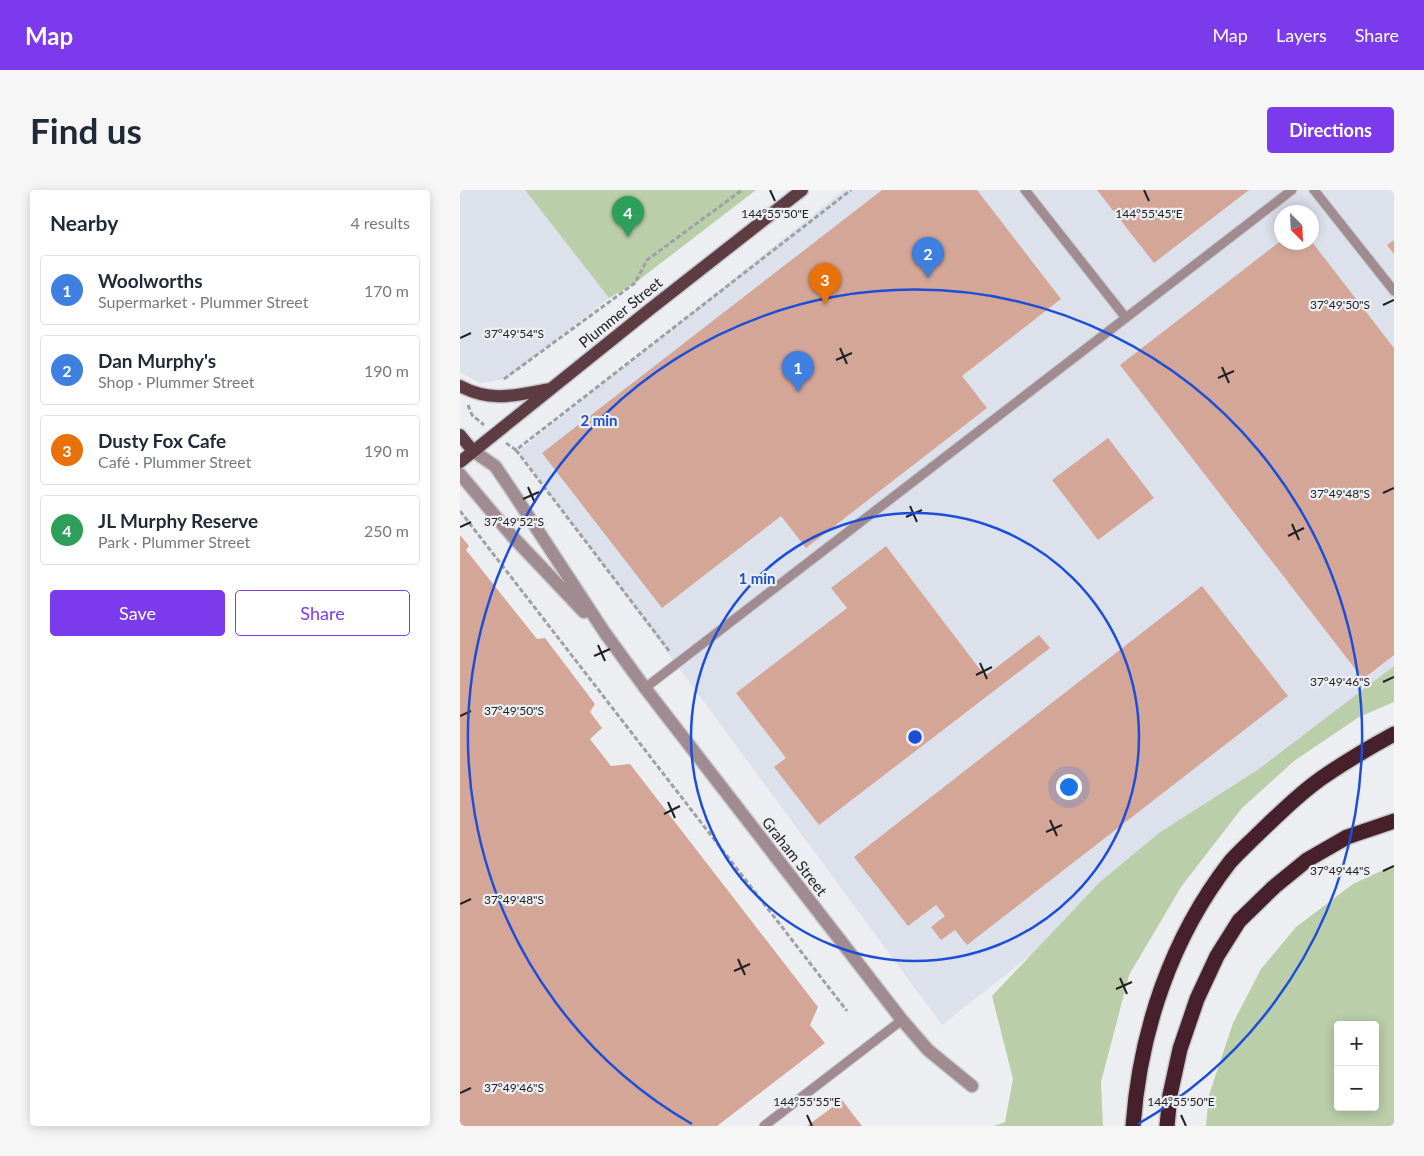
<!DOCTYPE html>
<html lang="en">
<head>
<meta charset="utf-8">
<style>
	:root { --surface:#fff; --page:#f6f6f7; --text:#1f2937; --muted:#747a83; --line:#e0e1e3; --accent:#7c3aed }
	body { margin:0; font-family:Lato,sans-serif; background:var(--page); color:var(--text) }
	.controls { position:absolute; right:15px; bottom:15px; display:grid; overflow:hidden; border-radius:5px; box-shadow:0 2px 12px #0003 }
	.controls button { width:45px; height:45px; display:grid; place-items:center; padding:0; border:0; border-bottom:1px solid var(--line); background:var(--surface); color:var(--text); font:25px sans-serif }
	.compass { position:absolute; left:814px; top:15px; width:45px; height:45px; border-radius:50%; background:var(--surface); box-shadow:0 2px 12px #0003; rotate:156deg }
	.you { position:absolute; left:608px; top:596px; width:18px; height:18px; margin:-12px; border:4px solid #fff; border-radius:50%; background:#1a73e8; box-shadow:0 0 0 8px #1a73e833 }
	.badge { display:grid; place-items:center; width:32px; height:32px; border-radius:50%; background:var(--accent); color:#fff; font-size:16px; font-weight:700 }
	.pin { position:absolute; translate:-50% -41px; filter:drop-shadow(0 1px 2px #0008) }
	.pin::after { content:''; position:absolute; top:26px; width:18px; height:15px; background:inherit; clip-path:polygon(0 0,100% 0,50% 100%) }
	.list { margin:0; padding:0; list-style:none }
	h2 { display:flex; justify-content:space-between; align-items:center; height:65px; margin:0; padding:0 20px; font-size:21px }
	h2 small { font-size:16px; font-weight:400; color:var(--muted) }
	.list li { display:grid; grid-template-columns:32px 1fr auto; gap:15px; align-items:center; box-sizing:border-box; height:70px; margin:0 10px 10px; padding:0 10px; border:1px solid var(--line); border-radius:5px }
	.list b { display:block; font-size:19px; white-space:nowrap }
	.list p { margin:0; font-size:16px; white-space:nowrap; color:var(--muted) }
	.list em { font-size:16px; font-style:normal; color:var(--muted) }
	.actions { display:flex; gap:10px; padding:15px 20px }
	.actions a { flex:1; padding:11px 0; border:1px solid var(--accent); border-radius:5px; text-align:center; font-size:18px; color:var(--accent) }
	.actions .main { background:var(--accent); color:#fff }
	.map { position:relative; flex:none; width:934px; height:936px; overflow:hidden; border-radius:5px }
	header { display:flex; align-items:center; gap:30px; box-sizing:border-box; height:70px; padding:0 25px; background:var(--accent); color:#fff }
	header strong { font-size:24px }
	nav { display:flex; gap:28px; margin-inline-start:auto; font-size:18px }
	.intro { display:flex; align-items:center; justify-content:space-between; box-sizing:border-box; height:120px; padding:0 30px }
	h1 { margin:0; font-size:35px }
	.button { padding:12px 22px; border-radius:5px; background:var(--accent); color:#fff; font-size:18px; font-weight:700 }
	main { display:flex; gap:30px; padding:0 30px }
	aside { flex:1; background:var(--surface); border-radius:5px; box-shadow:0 2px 12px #0003 }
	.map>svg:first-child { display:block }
	.built { fill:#dde1ec; fill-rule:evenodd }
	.green { fill:#baceaa; fill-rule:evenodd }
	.building { fill:#d4a698 }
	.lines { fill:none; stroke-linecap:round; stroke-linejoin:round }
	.lane-casing { stroke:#c8c9cd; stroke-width:11 }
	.street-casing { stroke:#c8c9cd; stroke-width:15 }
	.primary-casing { stroke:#c8c9cd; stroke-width:15 }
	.highway-casing { stroke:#c8c9cd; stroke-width:18 }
	.path { stroke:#9fa0a3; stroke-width:3; stroke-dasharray:5 2.5; stroke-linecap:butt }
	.lane { stroke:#a08b90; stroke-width:9 }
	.street { stroke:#a08b90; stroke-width:12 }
	.primary { stroke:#5e3c44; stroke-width:12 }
	.highway { stroke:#46202b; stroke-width:15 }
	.ticks { fill:none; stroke:#212123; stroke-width:2 }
	.ring { fill:none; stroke:#1d4ed8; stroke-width:2.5 }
	.labels { text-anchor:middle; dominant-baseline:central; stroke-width:4.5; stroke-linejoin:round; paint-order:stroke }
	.street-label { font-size:15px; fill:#212123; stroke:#edeef2 }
	.ticks-label { font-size:12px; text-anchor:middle; fill:#212123; stroke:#edeef2; stroke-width:4.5; stroke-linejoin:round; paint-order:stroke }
	.centre { fill:#1d4ed8; stroke:#edeef2; stroke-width:2.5 }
	.ring-label { font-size:15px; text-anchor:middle; font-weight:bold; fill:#1d4ed8; stroke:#edeef2; stroke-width:4.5; stroke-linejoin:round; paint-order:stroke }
</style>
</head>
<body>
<header>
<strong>Map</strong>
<nav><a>Map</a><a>Layers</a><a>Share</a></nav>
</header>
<div class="intro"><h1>Find us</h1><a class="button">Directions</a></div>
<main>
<aside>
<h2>Nearby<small>4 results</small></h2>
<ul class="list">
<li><span class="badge" style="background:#3f7fe0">1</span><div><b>Woolworths</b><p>Supermarket · Plummer Street</p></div><em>170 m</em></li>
<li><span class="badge" style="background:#3f7fe0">2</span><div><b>Dan Murphy's</b><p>Shop · Plummer Street</p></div><em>190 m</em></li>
<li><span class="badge" style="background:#e8710a">3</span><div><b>Dusty Fox Cafe</b><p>Café · Plummer Street</p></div><em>190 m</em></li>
<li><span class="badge" style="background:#2e9e5b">4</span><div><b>JL Murphy Reserve</b><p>Park · Plummer Street</p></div><em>250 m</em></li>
</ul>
<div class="actions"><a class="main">Save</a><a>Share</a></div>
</aside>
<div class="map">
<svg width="934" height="936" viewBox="0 0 934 936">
	<rect width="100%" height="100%" fill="#edeef2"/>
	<!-- built -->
	<path class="built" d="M0,0h65l84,108 -103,81 -26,4 -20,-11z
		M384,0h550v478l-452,357 -423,-574zM822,22h30v30h-30z"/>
	<!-- green -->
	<path class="green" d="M65,0h231l-121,93 -26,15z
		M934,476v36l-35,15 -65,44 -52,47 -61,79 -52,88 -28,107 2,44h-109l11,-4 8,-43 -21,-83 108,-114 59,-49 100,-64z
		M934,675v261h-188l3,-31 24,-72 28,-54 35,-42 57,-43zM878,835h37v82h-37z"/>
	<!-- building -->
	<path class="building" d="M422,0h95l84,109 -99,77 25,32 -181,140 -25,-32 -119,92 -120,-155z
		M637,0h152l-95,73z
		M822,50v2h30l82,106v307l-31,24 -243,-314z
		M934,50v14l-7,-9z
		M648,248l46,60 -56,42 -46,-60z
		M0,345l9,11 -3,4 71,89 8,-1 50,66 -5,8 12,16 -12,11 21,27 19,-2 188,243 -8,18 15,18 -108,83h-257z
		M426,356l99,130 54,-41 11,13 -231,177 -45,-58 12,-9 -50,-65 111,-85 -16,-20z
		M742,396l86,110 -321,249 -12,-15 -14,10 -10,-13 14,-11 -9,-11 -28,21 -54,-69z
		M382,910l20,26h-55z"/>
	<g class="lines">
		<defs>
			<path id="lane" d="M565,0l101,128
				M854,0l80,101
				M185,498l647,-498
				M304,936l138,-106"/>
			<path id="street" d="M13,261l22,15 15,22 95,145 40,55 257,332 26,30 44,36
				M0,284l52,62 72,76"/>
			<path id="primary" d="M0,196c32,17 56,9 90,3
				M0,245l13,16
				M0,272l189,-152 153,-120"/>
			<path id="highway" d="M673,936c7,-95 38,-188 97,-264 8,-9 18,-18 27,-27 22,-21 46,-45 72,-62 21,-14 43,-27 65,-39
				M707,936l3,-31 10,-46 17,-50 20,-43 22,-35 35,-34 33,-27 40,-23 47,-16"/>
		</defs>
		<!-- lane casing -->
		<use href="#lane" class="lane-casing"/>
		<!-- street casing -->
		<use href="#street" class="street-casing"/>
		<!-- primary casing -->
		<use href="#primary" class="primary-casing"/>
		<!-- highway casing -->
		<use href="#highway" class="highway-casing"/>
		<!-- path -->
		<path class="path" d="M44,189l131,-96 12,-23 95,-70
			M8,215l4,10 12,10
			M46,253l10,7 335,-260
			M56,260l154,202
			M0,321l387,500"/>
		<!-- lane -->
		<use href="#lane" class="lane"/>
		<!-- street -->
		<use href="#street" class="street"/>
		<!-- primary -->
		<use href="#primary" class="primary"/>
		<!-- highway -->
		<use href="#highway" class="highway"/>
	</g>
	<!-- ticks -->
	<path class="ticks" d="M310,0l5,11M684,0l5,11M923,115l11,-5M0,148l11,-5M380,158l7,16M376,170l16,-7M762,177l7,16M758,188l16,-7M68,297l7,16M923,303l11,-5M63,309l16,-7M450,316l7,16M446,327l16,-7M832,334l7,16M0,337l11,-5M828,346l16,-8M138,455l7,16M134,466l16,-7M520,473l7,16M516,485l16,-8M923,492l11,-5M0,526l11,-5M208,612l7,16M204,624l16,-8M590,630l7,16M586,642l16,-7M923,681l11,-5M0,714l11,-5M278,769l7,16M274,781l16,-7M660,788l7,16M656,799l16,-7M0,903l11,-5M347,925l5,11M721,925l5,11"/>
	<!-- distance rings -->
	<g class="ring">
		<circle cx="455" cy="547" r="224"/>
		<path d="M232 934A447 447 0 1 1 678 934"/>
	</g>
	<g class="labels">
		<!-- street labels -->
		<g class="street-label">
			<text transform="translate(160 122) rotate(-39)">Plummer Street</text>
			<text transform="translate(335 666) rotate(52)">Graham Street</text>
		</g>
	</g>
	<g class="ticks-label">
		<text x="315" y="28">144°55'50"E</text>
		<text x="689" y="28">144°55'45"E</text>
		<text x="880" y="119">37°49'50"S</text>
		<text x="54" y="148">37°49'54"S</text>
		<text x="880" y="308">37°49'48"S</text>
		<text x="54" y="336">37°49'52"S</text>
		<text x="880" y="496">37°49'46"S</text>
		<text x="54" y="525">37°49'50"S</text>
		<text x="880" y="685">37°49'44"S</text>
		<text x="54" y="714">37°49'48"S</text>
		<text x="54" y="902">37°49'46"S</text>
		<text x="347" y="916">144°55'55"E</text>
		<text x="721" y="916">144°55'50"E</text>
	</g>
	<circle cx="455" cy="547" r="8" class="centre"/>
	<g class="ring-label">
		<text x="139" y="236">2 min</text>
		<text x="297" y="394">1 min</text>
	</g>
</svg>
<div class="controls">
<button>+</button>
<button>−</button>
</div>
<svg class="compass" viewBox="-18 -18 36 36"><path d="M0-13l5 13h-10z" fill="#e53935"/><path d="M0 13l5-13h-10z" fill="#747a83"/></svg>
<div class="you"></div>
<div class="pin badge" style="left:338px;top:202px;background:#3f7fe0">1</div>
<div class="pin badge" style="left:468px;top:88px;background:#3f7fe0">2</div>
<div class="pin badge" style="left:365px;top:114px;background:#e8710a">3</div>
<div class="pin badge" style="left:168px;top:47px;background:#2e9e5b">4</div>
</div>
</main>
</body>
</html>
